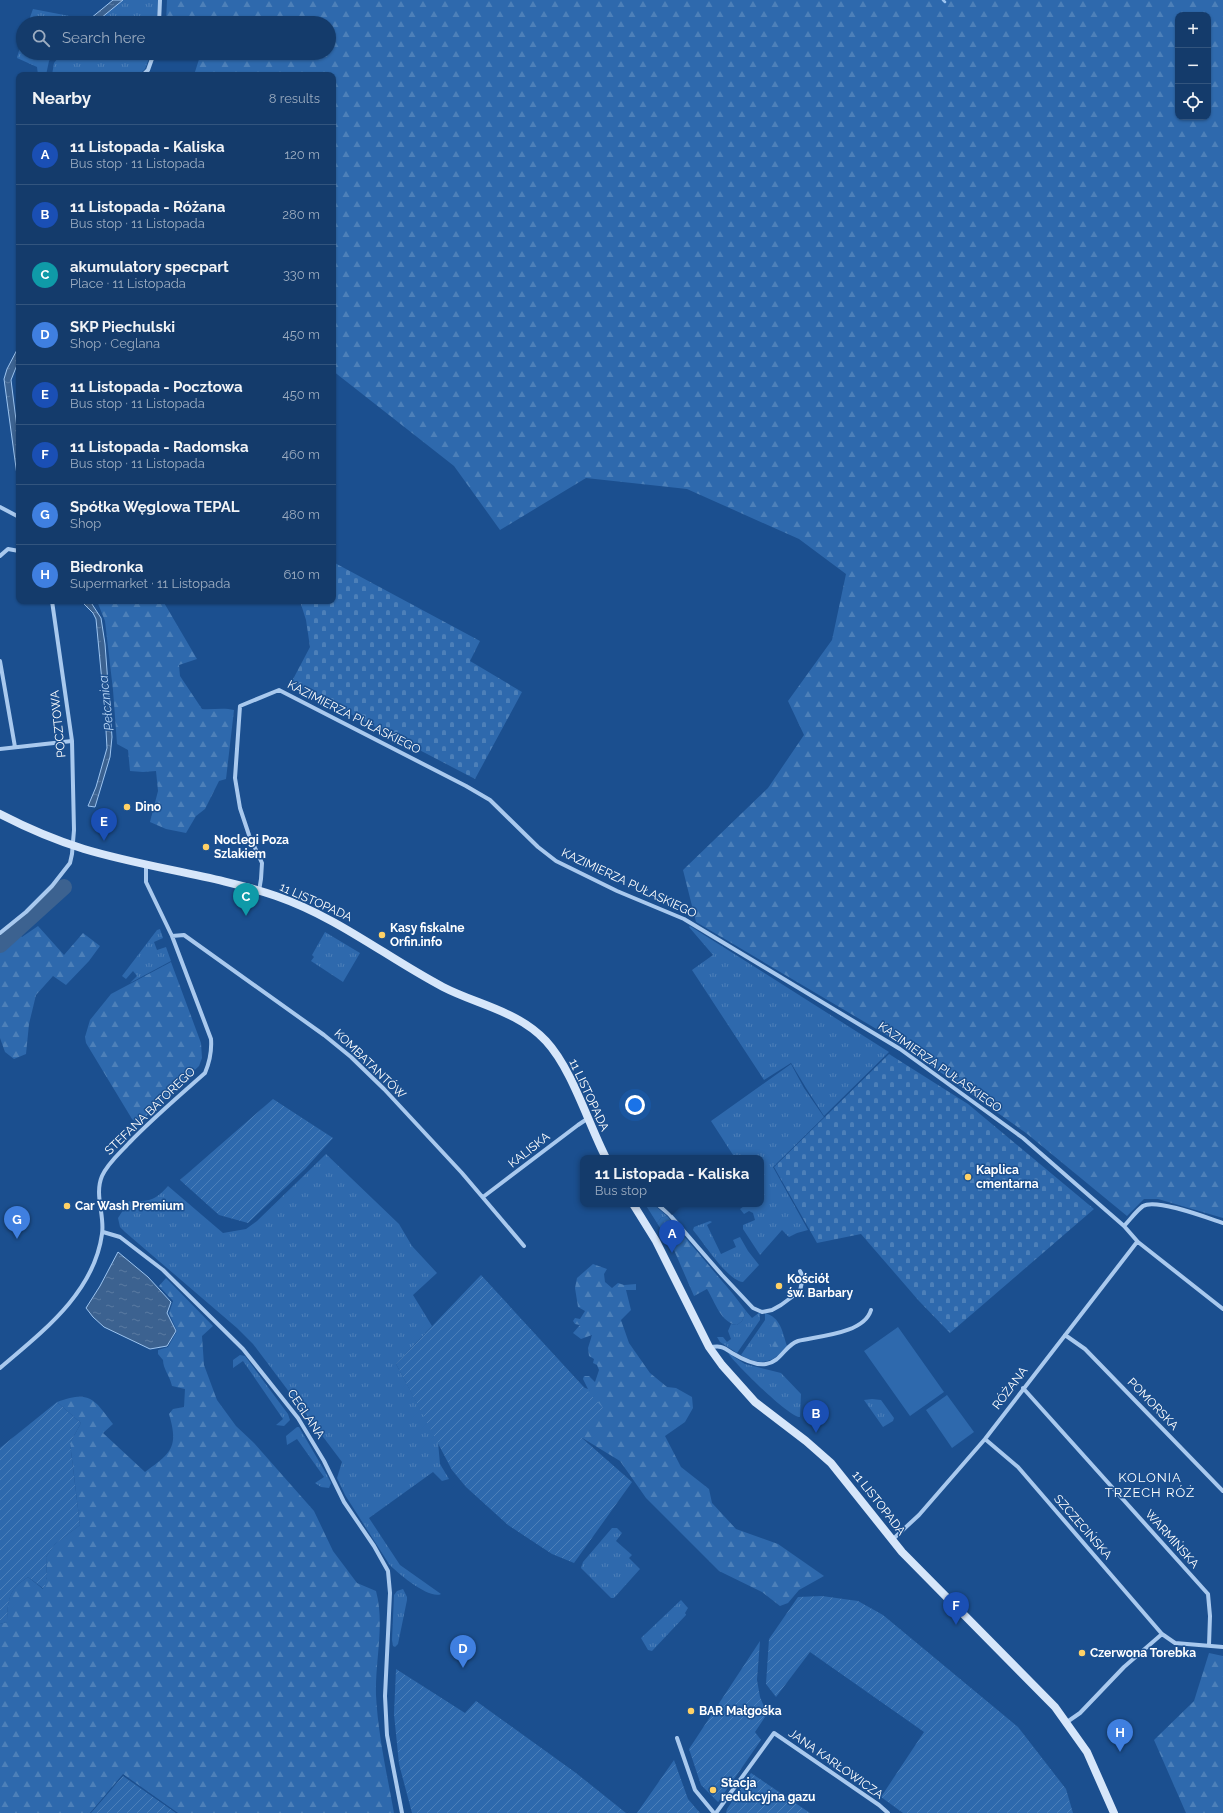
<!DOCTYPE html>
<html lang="en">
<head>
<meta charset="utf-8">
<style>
	:root { --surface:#143b6b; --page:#214673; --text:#f1f3f6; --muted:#9dadc1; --line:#33557e; --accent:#8bbbb9 }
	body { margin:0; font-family:Raleway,sans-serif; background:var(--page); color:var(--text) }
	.controls { position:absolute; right:12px; top:12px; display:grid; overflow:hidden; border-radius:8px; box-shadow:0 1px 3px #0004 }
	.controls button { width:36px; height:36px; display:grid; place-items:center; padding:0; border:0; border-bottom:1px solid var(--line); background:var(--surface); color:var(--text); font:20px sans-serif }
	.you { position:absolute; left:635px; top:1105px; width:14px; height:14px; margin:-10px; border:3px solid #fff; border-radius:50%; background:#1a73e8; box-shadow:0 0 0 6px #1a73e833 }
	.badge { display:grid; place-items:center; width:26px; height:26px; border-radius:50%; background:var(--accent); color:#fff; font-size:13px; font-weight:700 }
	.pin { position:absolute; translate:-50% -33px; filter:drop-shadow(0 1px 2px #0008) }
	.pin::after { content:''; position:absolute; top:21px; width:14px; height:12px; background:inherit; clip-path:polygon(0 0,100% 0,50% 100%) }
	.popup { position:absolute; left:580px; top:1155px; width:184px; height:52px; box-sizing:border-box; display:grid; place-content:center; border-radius:8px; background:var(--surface); filter:drop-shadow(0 1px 3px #0005); font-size:13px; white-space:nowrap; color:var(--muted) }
	.popup b { font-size:15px; color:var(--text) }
	.popup::after { content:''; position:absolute; left:50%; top:100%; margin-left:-8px; border:8px solid transparent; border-top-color:var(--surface) }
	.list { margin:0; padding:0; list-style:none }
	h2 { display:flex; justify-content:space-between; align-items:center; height:52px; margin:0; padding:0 16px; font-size:17px }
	h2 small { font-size:13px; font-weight:400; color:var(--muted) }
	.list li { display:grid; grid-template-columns:26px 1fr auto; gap:12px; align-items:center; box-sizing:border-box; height:60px; padding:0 16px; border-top:1px solid var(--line) }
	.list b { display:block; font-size:15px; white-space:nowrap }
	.list p { margin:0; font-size:13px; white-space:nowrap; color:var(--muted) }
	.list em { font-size:13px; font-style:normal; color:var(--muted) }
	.icon { flex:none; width:22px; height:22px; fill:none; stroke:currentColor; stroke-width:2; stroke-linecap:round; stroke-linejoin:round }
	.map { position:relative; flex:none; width:1223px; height:1813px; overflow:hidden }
	.search { position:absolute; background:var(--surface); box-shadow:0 1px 3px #0004; left:16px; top:16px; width:320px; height:44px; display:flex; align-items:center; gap:10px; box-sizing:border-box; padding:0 14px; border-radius:22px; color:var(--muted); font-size:15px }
	.panel { position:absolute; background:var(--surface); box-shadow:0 1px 3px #0004; left:16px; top:72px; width:320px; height:532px; border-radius:8px }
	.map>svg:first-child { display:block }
	.grass { fill:url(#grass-tufts) }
	.forest { fill:url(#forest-firs); fill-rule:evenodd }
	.cemetery { fill:url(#cemetery-stones) }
	.garden { fill:url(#garden-furrows) }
	.pitch { fill:#2e69ad }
	.water { fill:url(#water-ripples); stroke:#9cc4f0 }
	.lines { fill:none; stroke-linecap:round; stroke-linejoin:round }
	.stream { stroke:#9cc4f0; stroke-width:2.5 }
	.river { stroke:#3c6290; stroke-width:16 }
	.minor { stroke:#a9c9ee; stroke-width:4 }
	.secondary { stroke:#d6e6fa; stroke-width:8 }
	.poi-dot { fill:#ffd166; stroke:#1b4f8f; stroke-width:1.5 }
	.labels { text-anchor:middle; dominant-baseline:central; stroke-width:3; stroke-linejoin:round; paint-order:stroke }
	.street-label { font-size:12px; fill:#fff; stroke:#1b4f8f }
	.poi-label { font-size:12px; font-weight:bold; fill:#fff; stroke:#1b4f8f; text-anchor:start }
	.water-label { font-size:13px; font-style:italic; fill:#b5d3f5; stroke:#1b4f8f }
	.neighbourhood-label { font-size:13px; letter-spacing:1px; fill:#fff; stroke:#1b4f8f }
</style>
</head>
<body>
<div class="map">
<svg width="1223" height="1813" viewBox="0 0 1223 1813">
	<defs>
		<pattern id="grass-tufts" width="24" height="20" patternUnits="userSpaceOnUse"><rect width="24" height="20" fill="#2e69ad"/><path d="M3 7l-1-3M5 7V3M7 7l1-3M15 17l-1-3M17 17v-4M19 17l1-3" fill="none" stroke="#4d80b9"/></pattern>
		<pattern id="forest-firs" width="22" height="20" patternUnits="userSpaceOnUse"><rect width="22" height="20" fill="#2e69ad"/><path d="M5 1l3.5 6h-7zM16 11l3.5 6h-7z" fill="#4d80b9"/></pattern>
		<pattern id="cemetery-stones" width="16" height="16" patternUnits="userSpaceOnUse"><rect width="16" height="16" fill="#2e69ad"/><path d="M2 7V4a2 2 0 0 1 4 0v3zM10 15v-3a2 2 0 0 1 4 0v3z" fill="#4d80b9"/></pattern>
		<pattern id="garden-furrows" width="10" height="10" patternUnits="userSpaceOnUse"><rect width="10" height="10" fill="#2e69ad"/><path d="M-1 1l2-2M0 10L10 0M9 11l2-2" fill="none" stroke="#4d80b9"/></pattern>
		<pattern id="water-ripples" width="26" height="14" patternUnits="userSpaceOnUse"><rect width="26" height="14" fill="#3c6290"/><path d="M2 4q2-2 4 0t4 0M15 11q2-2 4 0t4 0" fill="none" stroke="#597aa1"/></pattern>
	</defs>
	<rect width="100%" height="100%" fill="#1b4f8f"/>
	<!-- grass -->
	<path class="grass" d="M123,0h35l-1,23h-62z
		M33,9l57,11 -5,3h-57z
		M23,36v17h32l-6,8 -3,14h-8l-1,-8 -20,-9z
		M62,53h89l-6,16 -6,6h-87l2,-12z
		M690,926l199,126 -65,64 -18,-28 -15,-25 -27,17 -72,-110 21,-15 -24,-28z
		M160,929l3,9 -9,4 3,8 9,-3 5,14 -41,22 7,-7 -4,-5 -7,8 -4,-3 35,-46z
		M325,932l35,21 -17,29 -32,-21 3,-4 -2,-2z
		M791,1064l13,24 20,29 -51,50 35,63 -11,3 -8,4 -7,-7 -22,25 -17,-26v-4l12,-5 -2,-7 -4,-2 -5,3 -4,-5 7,-5h14v-46h-26l-24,-37z
		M326,1154l73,70 13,22 25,27 -24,22 19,31 -36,38 42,78 2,22 9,15 -7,2 -9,-9 -64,46 31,47 41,29c-11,6 -44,-21 -52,-30l-44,-69 -8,-17 5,-16 -89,-118 -16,-16 -112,-96 -5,-5 -2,-9 11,-17 8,5 4,-5c12,0 19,-6 27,-15l55,47 23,-4 11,-8z
		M645,1204h8l14,12 -6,2 -4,5z
		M710,1221l2,1 -5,3 14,29 15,-7 -3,-7 7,-3 8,14 11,14 -16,17c-15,-1 -40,-40 -50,-52l1,-3z
		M746,1311l6,7 8,-6v8l-23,33 -17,-11 -3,-5h6l4,5 4,-3 -3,-8 3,-7 6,1 5,-4z
		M765,1313c16,5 17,18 22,33 -14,17 -26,21 -46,9l24,-35z
		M728,1353l17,11 36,9 20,21 -1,23c-10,1 -66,-54 -72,-64z
		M240,1355l5,1 43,58 2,6 -6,6 -8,-1 7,-6 -40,-58 -10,7v-8z
		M872,1399l9,1 13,18 -1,3 -10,6 -19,-27z
		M297,1427h2l28,48 4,8 -2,5 -8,-1 -6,-4 9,-6 -27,-38 -10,6 -1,-9z
		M612,1528h5l5,5 -6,8 16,14 -3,3 11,11 -26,29h-3l-30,-30 2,-6z
		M403,1589l4,8v3l-9,44 -3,3 -2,-1 -1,-6 2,-45 3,-4z
		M681,1600l7,8 -3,5 1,2 -34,36 -4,-1 -7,-12z"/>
	<!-- forest -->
	<path class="forest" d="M167,0h1056v1218l-65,-19h-14l-17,17 -101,-83 -131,-93 -199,-118 -13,-52 85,-82 36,-53 -16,-34 44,-61 14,-66 -47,-35 -112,-50 -101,-11 -86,52 -46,-64 -121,-95v-296h-139l7,-22h128v-30h-163zM1178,15h30v102h-30z
		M97,601h66l34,58 -18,6 1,11 22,33c11,1 21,-2 32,1l-8,69 -7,2 -14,28 -9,7 -10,17 -20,-4 -16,-7 8,-31 -2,-20 -13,1 -13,-1 -2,-21 -11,-6 -4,-54 -8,-69z
		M38,926l26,29 19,-22 17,13 -11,15 -23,24 -13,-9 -17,19 -7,29 -3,30 -12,5 -9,-7 -5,-14v-95l16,-13 6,7z
		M171,962l30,81 1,15 -3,8 -61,58 -6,-5 -46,-76 -1,-6 5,-17 21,-26z
		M667,1216l66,78 13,17 -4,10 -5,4c-16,-2 -22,-23 -30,-36l-13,7 -20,-46 -17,-27 4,-5z
		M593,1264l14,5 -3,5 1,8 7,6 6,-5 6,2 12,-1v6h-10l5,20 -10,10 8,23 21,30 17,14 9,1 16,9 1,11 -8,14 -20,14 16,31 28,22 3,14 24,26 42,15 46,32 -25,14 -11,13 -8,3 -18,-14 -43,-21 -73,-73 -26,-37 -54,-33 10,-43 12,4 -5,-10 1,-3h5l6,6 4,-12 -2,-5 -4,-2 1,-4 -5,-3 -1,-8 4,-13 -11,4 -8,-6 7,-8 -5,-1 -2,-3 2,-3 5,1 5,-8 -7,-4 -3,-19 2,-10z
		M166,1278l47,48 -11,10 2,29 13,35 19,26 18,17 60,68 19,40 24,32 19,8c9,33 -1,69 0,104 2,40 11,79 18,118h-216l-55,-39 -33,39h-90v-189l7,-2c1,-23 1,-32 21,-45l15,12 4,-12 -1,-20 9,-13 25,-19 -10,-82 11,-20 -24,-21c33,-12 37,-3 56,22l-10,9 42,39c26,-19 34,-24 24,-58l4,-5 11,-2 1,-18 -13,-3c-2,-10 -9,-17 -9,-26l-5,-6v-4l10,-3 9,-16 -8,-18 4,-12 -14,-15z
		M773,1318l4,4 8,24 -6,7c-10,-9 -15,-24 -6,-35z
		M1209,1653l14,3v157h-37l-32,-73 40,-39z"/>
	<!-- cemetery -->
	<path class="cemetery" d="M333,562l147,79 -10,20 52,31 -47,87 -184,-96 19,-36 -4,-27 -6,-19h33z
		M889,1054l79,50 126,105 -144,124 -31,-32 -58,-67 -44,9 -43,-76z"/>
	<!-- garden -->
	<path class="garden" d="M273,1099l60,39 -28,31 -57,54 -29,-8 -39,-35z
		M481,1275l123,134 -22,29 50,44 -58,81 -22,-9 -44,-29 -42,-38 -14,-17 -56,-106z
		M57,1402l24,21 -11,20 10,82 -25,19 -9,13 1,20 -3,12 -16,-12c-20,13 -20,23 -21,45l-7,2v-176z
		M822,1596l36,5 25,14 135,112 48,62 7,24h-170l-22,-16 43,-65 -114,-80 -34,45 -10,-13 3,-45 29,-42z
		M760,1641l-3,39 3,17 7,17 -12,18 6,8 -43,62 -17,-17 -12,-36z
		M396,1669l69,44 11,-12 100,72 50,40h-214l-13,-49 -5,-50z
		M674,1760l14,39 12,14h-63z
		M751,1773l59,40h-84l1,-4z
		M123,1776l53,37h-85z"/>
	<!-- pitch -->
	<path class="pitch" d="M898,1327l46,65 -34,24 -46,-65z
		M947,1395l27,37 -22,16 -26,-38z"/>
	<!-- water -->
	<path class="water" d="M113,0h10l-28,23h-10z
		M19,346v14l-8,20 8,64v46l-15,-111 3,-10z
		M81,601h9l11,17 4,26 7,93 -2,20 -15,50 -7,-1 8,-19 11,-39 -2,-35 -9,-94 -3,-6z
		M118,1252l30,25 23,25 -4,11 9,18 -9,15 -17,3 -46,-22 -11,-10 -7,-9 14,-22z"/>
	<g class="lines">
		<!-- stream -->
		<path class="stream" d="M943,0l2,2"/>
		<!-- river -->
		<path class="river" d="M0,945l64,-58"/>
		<!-- minor -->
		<path class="minor" d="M159,23l1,-23
			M143,75l5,-5 6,-17
			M0,507l19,10
			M0,556l8,-7 11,2
			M0,661l15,86
			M0,749l72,-8
			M259,891l2,-12 1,-16 -13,-28 -9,-27 -5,-30 5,-72 39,-16 187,96 24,14 48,47 18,14 61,30 67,28 216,130 123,89 101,88 14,16 85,67
			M0,933l26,-21 26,-26 18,-23 2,-9 2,-24 -2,-89 -20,-140
			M172,936l12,-1 140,100 27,22 33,32 78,84 62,73
			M483,1197l95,-72 9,-6
			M657,1204l12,10 53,61 31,33 9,4 10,-2 9,-5 19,-14 3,-14 -3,-6
			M1124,1226c6,-6 12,-15 19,-20 13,-8 65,12 80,17
			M103,1232l17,5 43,33 80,79 55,69 26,43 20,41 30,44 14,25 2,22 -5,103 2,39 15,78
			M1065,1335l20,14 138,142
			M709,1347c4,0 9,-1 12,0 4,1 8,4 11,6 10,6 23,13 34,11 15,-2 19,-19 32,-23 20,-5 66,-7 73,-31
			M0,1368c42,-36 94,-75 102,-134 3,-19 -8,-39 0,-58 6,-13 17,-22 27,-33 23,-24 50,-47 76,-70 5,-12 7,-21 6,-34l-39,-103 -26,-54v-17
			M1023,1388l185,206 2,22 -1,29
			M985,1439l33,28 144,167
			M892,1540l27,-25 66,-76 152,-197
			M1067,1722l13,-9 44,-46 38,-33 13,9 48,4
			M677,1738l18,52 19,23
			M716,1813l58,-80 105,72 9,8"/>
		<!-- secondary -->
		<path class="secondary" d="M0,814c27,14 55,26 84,35 63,19 130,26 192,47 63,22 110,61 167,91 35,18 75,24 103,54 26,28 42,82 60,117
			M633,1204l23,37 53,106 13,18 33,37 51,39 25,22 71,89 153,155 32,45 27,61"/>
	</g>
	<!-- markers -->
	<g class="poi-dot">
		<circle cx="127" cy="807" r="4"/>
		<circle cx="206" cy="847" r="4"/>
		<circle cx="382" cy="935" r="4"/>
		<circle cx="968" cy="1177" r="4"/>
		<circle cx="67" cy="1206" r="4"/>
		<circle cx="779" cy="1286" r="4"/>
		<circle cx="1082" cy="1653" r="4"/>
		<circle cx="691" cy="1711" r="4"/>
		<circle cx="713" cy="1790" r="4"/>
	</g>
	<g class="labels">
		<!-- street labels -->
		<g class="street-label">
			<text transform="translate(354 717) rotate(27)">KAZIMIERZA PUŁASKIEGO</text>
			<text transform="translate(58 724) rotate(-96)">POCZTOWA</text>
			<text transform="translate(629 883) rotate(25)">KAZIMIERZA PUŁASKIEGO</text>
			<text transform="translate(316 902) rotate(24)">11 LISTOPADA</text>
			<text transform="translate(370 1064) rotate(44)">KOMBATANTÓW</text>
			<text transform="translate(940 1067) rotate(35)">KAZIMIERZA PUŁASKIEGO</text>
			<text transform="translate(589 1095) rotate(65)">11 LISTOPADA</text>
			<text transform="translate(150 1111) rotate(-44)">STEFANA BATOREGO</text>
			<text transform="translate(529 1150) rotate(-38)">KALISKA</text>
			<text transform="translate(1010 1388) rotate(-53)">RÓŻANA</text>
			<text transform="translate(1153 1404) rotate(46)">POMORSKA</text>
			<text transform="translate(306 1414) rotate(56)">CEGLANA</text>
			<text transform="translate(879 1503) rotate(52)">11 LISTOPADA</text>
			<text transform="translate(1083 1527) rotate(49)">SZCZECIŃSKA</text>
			<text transform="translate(1172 1539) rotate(48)">WARMIŃSKA</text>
			<text transform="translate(836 1764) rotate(35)">JANA KARŁOWICZA</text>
		</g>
		<!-- poi labels -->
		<g class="poi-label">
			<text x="135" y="807">Dino</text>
			<text x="214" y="840">Noclegi Poza<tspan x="214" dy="14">Szlakiem</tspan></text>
			<text x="390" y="928">Kasy fiskalne<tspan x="390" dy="14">Orfin.info</tspan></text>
			<text x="976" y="1170">Kaplica<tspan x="976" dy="14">cmentarna</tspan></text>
			<text x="75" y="1206">Car Wash Premium</text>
			<text x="787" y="1279">Kościół<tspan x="787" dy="14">św. Barbary</tspan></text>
			<text x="1090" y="1653">Czerwona Torebka</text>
			<text x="699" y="1711">BAR Małgośka</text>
			<text x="721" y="1783">Stacja<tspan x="721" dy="14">redukcyjna gazu</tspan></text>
		</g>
		<!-- water labels -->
		<g class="water-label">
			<text transform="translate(106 703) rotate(-96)">Pełcznica</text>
		</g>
		<!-- neighbourhood labels -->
		<g class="neighbourhood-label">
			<text x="1150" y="1477">KOLONIA<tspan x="1150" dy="15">TRZECH RÓŻ</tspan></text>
		</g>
	</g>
</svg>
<div class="controls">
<button>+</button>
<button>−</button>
<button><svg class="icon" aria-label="locate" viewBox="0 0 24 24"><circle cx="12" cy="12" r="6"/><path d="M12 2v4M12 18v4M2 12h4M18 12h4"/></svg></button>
</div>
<div class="you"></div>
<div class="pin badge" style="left:672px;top:1253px;background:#1a4fb4">A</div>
<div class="popup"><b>11 Listopada - Kaliska</b>Bus stop</div>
<div class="pin badge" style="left:816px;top:1433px;background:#1a4fb4">B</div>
<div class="pin badge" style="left:246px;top:916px;background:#0f9aa8">C</div>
<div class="pin badge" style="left:463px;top:1668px;background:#3f7fe0">D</div>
<div class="pin badge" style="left:104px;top:841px;background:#1a4fb4">E</div>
<div class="pin badge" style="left:956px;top:1625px;background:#1a4fb4">F</div>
<div class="pin badge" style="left:17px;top:1239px;background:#3f7fe0">G</div>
<div class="pin badge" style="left:1120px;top:1752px;background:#3f7fe0">H</div>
<div class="search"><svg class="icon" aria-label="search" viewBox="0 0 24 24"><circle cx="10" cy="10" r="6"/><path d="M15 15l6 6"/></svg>Search here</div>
<section class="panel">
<h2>Nearby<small>8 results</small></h2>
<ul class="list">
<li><span class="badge" style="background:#1a4fb4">A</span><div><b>11 Listopada - Kaliska</b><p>Bus stop · 11 Listopada</p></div><em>120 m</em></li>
<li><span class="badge" style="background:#1a4fb4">B</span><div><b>11 Listopada - Różana</b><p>Bus stop · 11 Listopada</p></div><em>280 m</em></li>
<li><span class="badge" style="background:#0f9aa8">C</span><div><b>akumulatory specpart</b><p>Place · 11 Listopada</p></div><em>330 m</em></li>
<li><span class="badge" style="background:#3f7fe0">D</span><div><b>SKP Piechulski</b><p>Shop · Ceglana</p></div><em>450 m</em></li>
<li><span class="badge" style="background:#1a4fb4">E</span><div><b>11 Listopada - Pocztowa</b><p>Bus stop · 11 Listopada</p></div><em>450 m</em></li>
<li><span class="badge" style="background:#1a4fb4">F</span><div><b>11 Listopada - Radomska</b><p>Bus stop · 11 Listopada</p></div><em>460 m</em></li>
<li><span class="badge" style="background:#3f7fe0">G</span><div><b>Spółka Węglowa TEPAL</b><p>Shop</p></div><em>480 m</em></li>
<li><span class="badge" style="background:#3f7fe0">H</span><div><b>Biedronka</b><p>Supermarket · 11 Listopada</p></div><em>610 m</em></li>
</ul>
</section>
</div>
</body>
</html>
